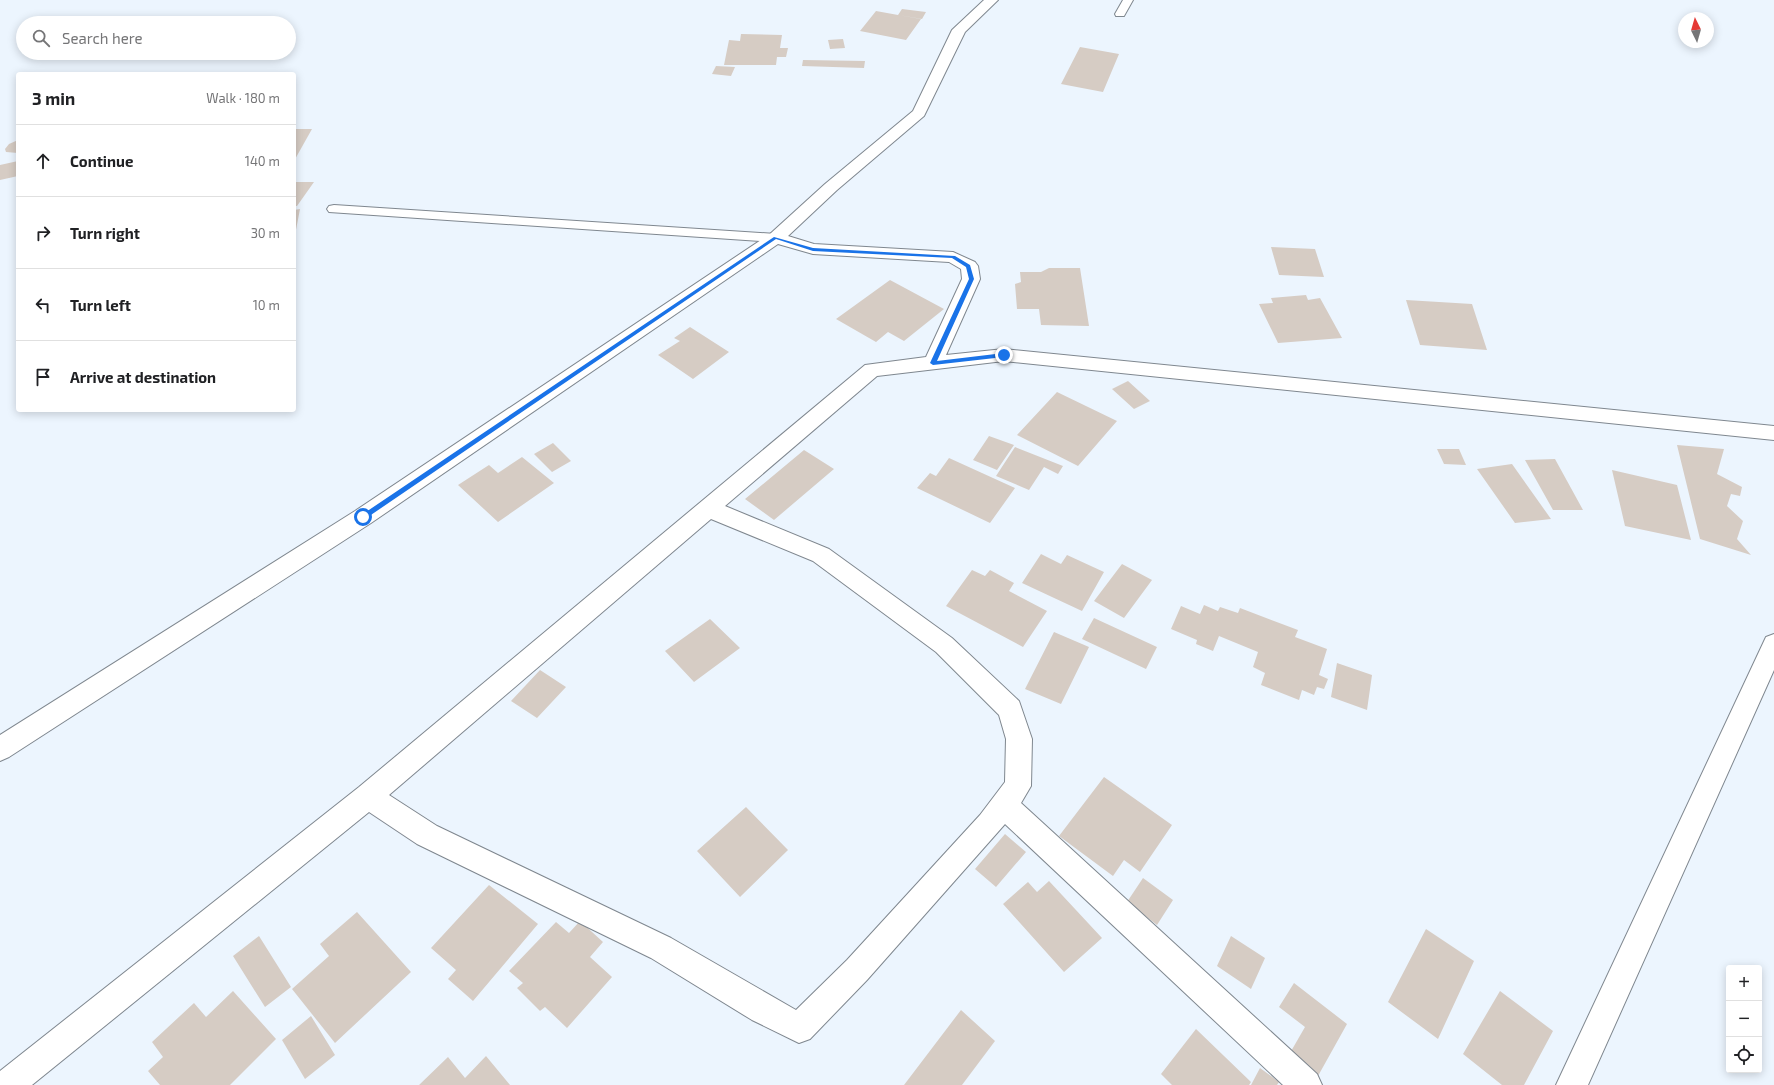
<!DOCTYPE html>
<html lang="en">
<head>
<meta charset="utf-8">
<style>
	:root { --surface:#fff; --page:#f2f2f2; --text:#202124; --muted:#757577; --line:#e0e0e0 }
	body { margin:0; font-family:"Exo 2",sans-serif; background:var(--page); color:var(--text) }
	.controls { position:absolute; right:12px; bottom:12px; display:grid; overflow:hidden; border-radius:4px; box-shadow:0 2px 10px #0003 }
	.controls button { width:36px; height:36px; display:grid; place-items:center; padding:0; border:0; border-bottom:1px solid var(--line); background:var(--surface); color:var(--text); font:20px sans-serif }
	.compass { position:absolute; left:1678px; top:12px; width:36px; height:36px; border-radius:50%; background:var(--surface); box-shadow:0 2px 10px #0003; rotate:355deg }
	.stop { position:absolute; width:12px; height:12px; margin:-9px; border:3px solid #1a73e8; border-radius:50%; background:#fff }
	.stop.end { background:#1a73e8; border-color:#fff; box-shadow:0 1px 4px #0008 }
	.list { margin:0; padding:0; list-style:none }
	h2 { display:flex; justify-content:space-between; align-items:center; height:52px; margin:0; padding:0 16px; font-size:17px }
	h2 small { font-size:13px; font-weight:400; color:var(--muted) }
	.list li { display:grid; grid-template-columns:26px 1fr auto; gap:12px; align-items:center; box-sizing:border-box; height:72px; padding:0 16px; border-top:1px solid var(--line) }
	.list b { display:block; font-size:15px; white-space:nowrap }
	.list em { font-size:13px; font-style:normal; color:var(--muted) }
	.icon { flex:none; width:22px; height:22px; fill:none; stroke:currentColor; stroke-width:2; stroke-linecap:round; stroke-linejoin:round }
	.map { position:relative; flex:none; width:1774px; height:1085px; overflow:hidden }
	.search { position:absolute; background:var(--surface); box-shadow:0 2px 10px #0003; left:16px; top:16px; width:280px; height:44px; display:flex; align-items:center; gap:10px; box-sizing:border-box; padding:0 14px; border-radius:22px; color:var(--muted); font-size:15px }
	.panel { position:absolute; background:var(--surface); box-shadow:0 2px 10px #0003; left:16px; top:72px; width:280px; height:340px; border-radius:4px }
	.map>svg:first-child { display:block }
	.building { fill:#d6ccc4 }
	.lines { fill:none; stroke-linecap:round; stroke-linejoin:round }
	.lane-casing { stroke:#7f878f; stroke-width:2 }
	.street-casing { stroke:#7f878f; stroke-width:2 }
	.lane { fill:#fff; fill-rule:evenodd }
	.street { fill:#fff; fill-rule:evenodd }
	.route { fill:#1a73e8 }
</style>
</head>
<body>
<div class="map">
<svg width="1774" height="1085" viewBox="0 0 1774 1085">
	<rect width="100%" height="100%" fill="#ecf5fe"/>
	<!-- building -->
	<path class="building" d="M902,9l24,3 -4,7 -24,-4z
		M876,11l22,4 23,4 -15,21 -46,-9z
		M741,34l41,1 -2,13h8l-2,9h-9l-1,8h-52l5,-25 11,1z
		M843,39l2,9 -15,1 -2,-9z
		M1080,47l39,7 -16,38 -42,-8z
		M803,60l62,1 -1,7 -62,-2z
		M716,66l19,1 -4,9 -19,-2z
		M294,129h18l-18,32z
		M18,140v13l-12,-1 -1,-3 4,-5z
		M18,161v15l-18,4v-15z
		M294,182h20l-17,24h-3z
		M300,209l-5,26h-1v-25z
		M1271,247l44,2 9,28 -45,-2z
		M1049,268h31l9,58 -48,-1 -2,-16h-22l-2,-25 6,-2 -1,-10h21z
		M890,280l54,29 -40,32 -16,-9 -12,10 -40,-23z
		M1306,295l2,5 12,-2 22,40 -64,5 -19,-39 14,-1 -2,-5z
		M1406,300l66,4 15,46 -67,-5z
		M690,327l39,25 -36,27 -35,-24 22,-14 -6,-3z
		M1128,381l22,20 -16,8 -22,-20z
		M1057,392l60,29 -39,45 -61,-31z
		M989,436l25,9 -17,25 -24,-10z
		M553,443l18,18 -19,11 -18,-18z
		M1677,445l47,4 -7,25 25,13 -2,9 -9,-2 -4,12 16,15 -6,18 14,16 -51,-16z
		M1015,447l48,19 -5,8 -14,-7 -15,23 -33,-14z
		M1437,449h22l7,16 -22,-1z
		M804,450l30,19 -60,51 -29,-21z
		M522,457l32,26 -56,39 -40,-37 31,-20 9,8z
		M949,458l66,30 -25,35 -73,-35 13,-15 6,3z
		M1555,459l28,51h-30l-28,-50z
		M1512,464l39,55 -36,4 -38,-54z
		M1612,470l65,15 14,55 -66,-14z
		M1041,554l20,10 6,-9 37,17 -22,39 -60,-28z
		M1122,564l30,16 -28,38 -30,-17z
		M972,570l13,6 5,-6 24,13 -5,8 38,20 -24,36 -77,-41z
		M1204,605l14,6 2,-4 18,6 2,-5 58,22 -3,7 32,12 -8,26 9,4 -4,10 -7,-2 -3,8 -12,-5 -3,10 -38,-15 4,-12 -12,-6 5,-15 -39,-16 -6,15 -17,-7 1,-4 -26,-11 10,-23 19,8z
		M1094,618l63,29 -11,22 -64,-30z
		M710,619l30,29 -46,34 -29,-31z
		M1054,632l35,15 -28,57 -36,-15z
		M1337,663l35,12 -5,35 -36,-13z
		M540,670l26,17 -29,31 -26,-17z
		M1104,777l68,48 -32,47 -16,-12 -11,16 -54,-40z
		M746,807l42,43 -48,47 -43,-46z
		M1005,834l21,18 -30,35 -21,-18z
		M1143,878l30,22 -16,25 -30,-23z
		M1049,881l53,57 -38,34 -61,-68 25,-22 9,10z
		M489,885l49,39 -65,77 -25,-22 8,-9 -25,-22z
		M357,912l54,60 -76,71 -43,-54 37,-33 -9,-12z
		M580,921l23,21 -13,15 22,20 -45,51 -22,-21 -5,4 -23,-23 6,-5 -14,-12 47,-49 13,11z
		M1426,929l48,32 -36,78 -50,-37z
		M259,936l32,51 -26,20 -32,-51z
		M1231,936l34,22 -14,31 -34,-23z
		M1294,983l53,41 -29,52 -28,-23 15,-26 -26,-20z
		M233,991l43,48 -46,46h-70l-12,-14 15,-14 -11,-15 42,-39 12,14z
		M1500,991l53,40 -29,54h-22l-39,-31z
		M961,1010l34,31 -33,44h-58z
		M311,1016l24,39 -30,24 -23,-39z
		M1196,1029l55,53 -2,3h-77l-11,-11z
		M486,1056l24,29h-91l29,-28 17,21z
		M1260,1068l19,14 -2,3h-26z"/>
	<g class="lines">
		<defs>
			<path id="lane" d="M1123,0h10l-9,16h-8l-1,-2z
				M334,205l442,29 5,1 2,3 -2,3 -5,1 -447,-30 -2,-3 2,-3z"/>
			<path id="street" d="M984,0h14l-33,32 -41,84 -87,74 -49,46 26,8 139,8 22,10 3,4 2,13 -34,76 58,-6 770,77v14l-770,-79 -127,15 -152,130 104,43 123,89 67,63 13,38 -1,47 -10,17 296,271 5,11h-39l-278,-261 -138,156 -57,59 -11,4 -47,-23 -101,-62 -234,-114 -48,-32 -337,273h-32v-14l359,-284 506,-422 61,-8 36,-78 -1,-10 -12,-7 -136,-8 -35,-10 -407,279 -362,234 -9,4v-26l355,-224 415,-277 55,-50 88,-73 39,-81zM711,519l102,42 123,91 63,63 7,24 -1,43 -25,33 -133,145 -51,50 -125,-72 -234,-112 -48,-31z
				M1774,634v36l-186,415h-32l210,-448z"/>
		</defs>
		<!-- lane casing -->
		<use href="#lane" class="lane-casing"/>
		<!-- street casing -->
		<use href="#street" class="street-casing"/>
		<!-- lane -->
		<use href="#lane" class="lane"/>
		<!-- street -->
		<use href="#street" class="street"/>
	</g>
	<!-- route -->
	<path class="route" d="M774,237l39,11 142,8 15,9 4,14 -37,82 67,-8 3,2 -3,2 -71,8 -3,-2 39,-84 -3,-12 -14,-9 -139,-7 -37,-12 -411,280h-5v-3z"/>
</svg>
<div class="controls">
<button>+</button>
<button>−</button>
<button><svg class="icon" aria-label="locate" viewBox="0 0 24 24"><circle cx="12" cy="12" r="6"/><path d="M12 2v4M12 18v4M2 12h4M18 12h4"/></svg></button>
</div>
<svg class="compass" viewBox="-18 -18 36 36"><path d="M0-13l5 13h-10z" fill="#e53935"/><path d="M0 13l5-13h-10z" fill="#757577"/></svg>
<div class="stop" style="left:363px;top:517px"></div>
<div class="stop end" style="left:1004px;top:355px"></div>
<div class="search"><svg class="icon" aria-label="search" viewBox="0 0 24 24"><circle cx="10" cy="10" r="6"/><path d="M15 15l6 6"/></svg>Search here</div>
<section class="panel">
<h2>3 min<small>Walk · 180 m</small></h2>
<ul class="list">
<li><svg class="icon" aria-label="ahead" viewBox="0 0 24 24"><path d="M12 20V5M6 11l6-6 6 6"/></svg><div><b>Continue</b></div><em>140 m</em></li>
<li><svg class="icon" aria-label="right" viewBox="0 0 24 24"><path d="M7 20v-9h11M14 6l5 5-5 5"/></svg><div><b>Turn right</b></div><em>30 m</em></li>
<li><svg class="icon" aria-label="left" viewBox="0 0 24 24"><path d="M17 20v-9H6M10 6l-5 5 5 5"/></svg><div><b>Turn left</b></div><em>10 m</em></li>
<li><svg class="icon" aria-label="arrive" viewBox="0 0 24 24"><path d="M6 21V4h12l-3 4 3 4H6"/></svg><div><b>Arrive at destination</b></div></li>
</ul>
</section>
</div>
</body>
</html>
